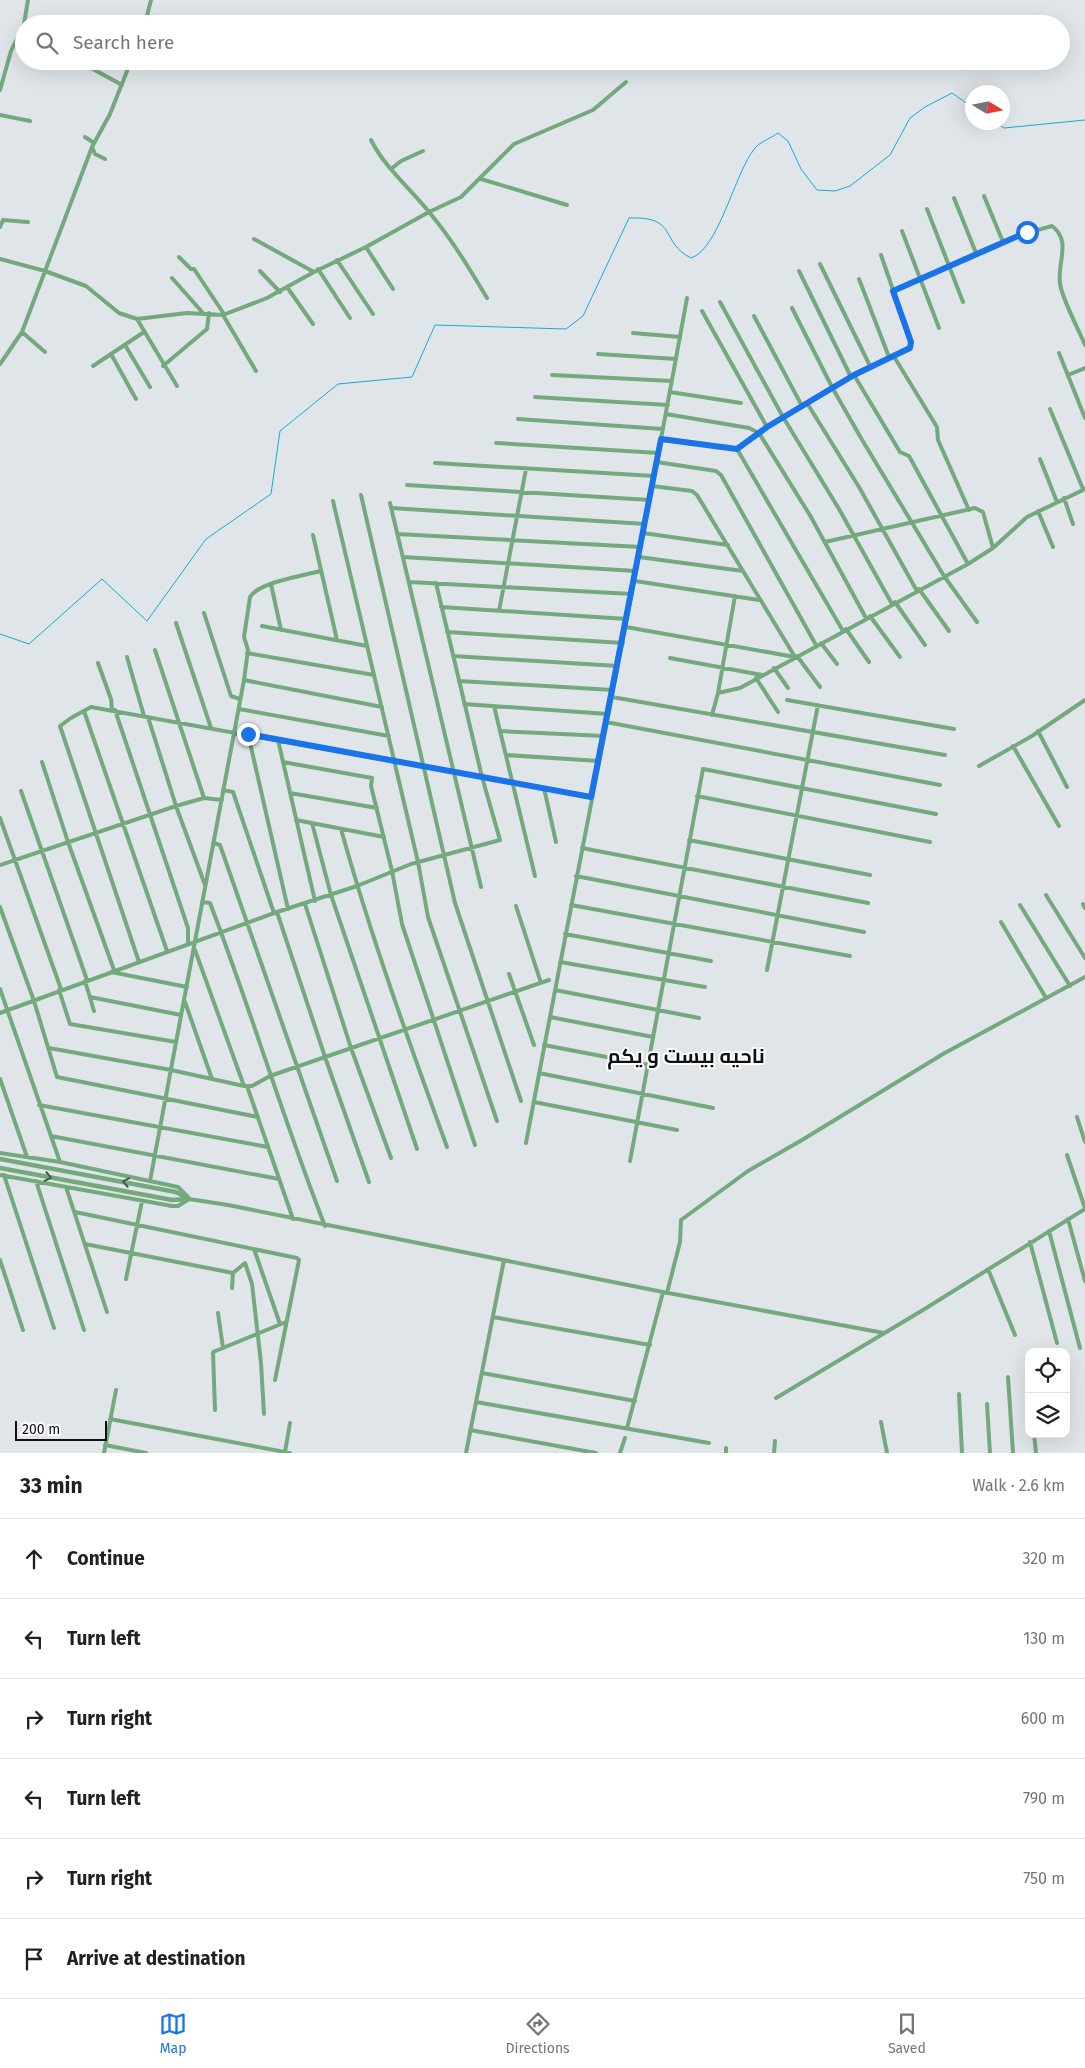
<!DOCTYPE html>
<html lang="en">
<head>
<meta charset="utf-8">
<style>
	:root { --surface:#fff; --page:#f6f6f6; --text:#202124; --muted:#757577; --line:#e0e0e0; --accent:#1a73e8 }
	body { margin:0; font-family:"Fira Sans",Cairo,sans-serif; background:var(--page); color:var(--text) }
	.controls { position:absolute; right:15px; bottom:15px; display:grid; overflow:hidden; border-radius:10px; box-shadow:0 5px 20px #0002 }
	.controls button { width:45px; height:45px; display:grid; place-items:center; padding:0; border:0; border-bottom:1px solid var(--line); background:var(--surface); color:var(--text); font:25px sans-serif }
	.compass { position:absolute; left:965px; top:85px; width:45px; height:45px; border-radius:50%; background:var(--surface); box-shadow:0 5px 20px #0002; rotate:100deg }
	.scale { position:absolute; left:15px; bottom:12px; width:92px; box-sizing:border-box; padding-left:5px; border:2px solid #0e1011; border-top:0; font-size:14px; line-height:18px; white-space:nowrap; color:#0e1011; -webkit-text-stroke:4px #fff; paint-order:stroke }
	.stop { position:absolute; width:15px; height:15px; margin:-11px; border:4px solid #1a73e8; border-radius:50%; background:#fff }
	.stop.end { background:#1a73e8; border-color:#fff; box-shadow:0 1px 5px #0008 }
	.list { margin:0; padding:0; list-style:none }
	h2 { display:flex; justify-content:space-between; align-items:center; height:65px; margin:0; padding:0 20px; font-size:21px }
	h2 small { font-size:16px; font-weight:400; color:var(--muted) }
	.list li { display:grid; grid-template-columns:32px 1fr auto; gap:15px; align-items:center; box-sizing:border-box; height:80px; padding:0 20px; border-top:1px solid var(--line) }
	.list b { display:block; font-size:19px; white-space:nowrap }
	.list em { font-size:16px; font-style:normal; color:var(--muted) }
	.icon { flex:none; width:28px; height:28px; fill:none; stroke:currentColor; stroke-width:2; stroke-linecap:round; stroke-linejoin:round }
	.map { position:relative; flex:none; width:1085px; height:1453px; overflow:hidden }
	.search { position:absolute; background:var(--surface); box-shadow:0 5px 20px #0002; left:15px; right:15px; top:15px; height:55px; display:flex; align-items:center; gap:12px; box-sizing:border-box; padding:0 18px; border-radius:28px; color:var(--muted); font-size:19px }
	.sheet { height:545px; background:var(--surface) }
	nav { display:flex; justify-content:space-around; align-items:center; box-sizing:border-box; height:70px; border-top:1px solid var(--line); background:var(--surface); font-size:14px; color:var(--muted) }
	nav a { display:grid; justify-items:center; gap:2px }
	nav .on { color:var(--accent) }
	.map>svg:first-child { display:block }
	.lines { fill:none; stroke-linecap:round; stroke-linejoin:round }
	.stream { stroke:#13acd5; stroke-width:1 }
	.minor { stroke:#74a97e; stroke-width:4 }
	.tertiary { stroke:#74a97e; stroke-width:4.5 }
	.oneway { stroke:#415c48 }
	.route { stroke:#1a73e8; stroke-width:6 }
	.labels { text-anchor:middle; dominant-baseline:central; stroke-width:4; stroke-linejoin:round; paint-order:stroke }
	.district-label { font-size:20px; font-weight:bold; fill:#0e1011; stroke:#fff }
</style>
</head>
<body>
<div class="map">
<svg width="1085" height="1453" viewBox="0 0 1085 1453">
	<rect width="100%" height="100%" fill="#e0e5e9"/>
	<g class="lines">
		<!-- stream -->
		<path class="stream" d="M995,122l9,6 81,-8
			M0,634l29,10 73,-65 45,42 59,-82 65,-45 9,-63 58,-47 74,-7 23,-52 131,4 17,-13 46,-98c50,-2 30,24 62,40 28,-9 43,-84 64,-110 5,-6 16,-10 23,-15l10,8 13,28 16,21 18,1 15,-5 40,-31 20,-37 15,-11 27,-14 20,14"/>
		<!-- minor -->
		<path class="minor" d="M145,24l6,-24
			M91,68l31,17
			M0,90l11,-39 13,-27 4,-24
			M0,115l30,6
			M85,137l9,6
			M371,140c14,28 39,48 58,72 22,26 40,56 58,86
			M92,147l3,7 10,5
			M391,169l10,-8 22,-10
			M481,179l86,26
			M984,196l19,46
			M954,198l22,55
			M927,209l36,93
			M0,227l3,-7 25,2
			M902,231l37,97
			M254,239l60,33
			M366,247l27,42
			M179,257l12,12h3l30,45
			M0,259l45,12 41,15 33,27 18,6 50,-6 36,2 44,-17 47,-26 52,-25 63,-35 32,-15 53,-53 79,-34 33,-28
			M337,260l36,54
			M820,264l50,102
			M318,269l32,49
			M260,271l20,21
			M799,271l52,106
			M172,278l31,35
			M859,279l30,78
			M287,287l26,37
			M893,291c53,-23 104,-51 159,-65 20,15 5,36 8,57 1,14 19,47 25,62
			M720,302l63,115 56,92 53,95
			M792,308l41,81 28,49 83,138 33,46
			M702,311l65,116
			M223,315l33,56
			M754,316l48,90
			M137,319l40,67
			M22,332l23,20
			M633,333l47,4
			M125,345l25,42
			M1059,353l26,65
			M111,354l25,45
			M598,354l78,5
			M893,355l44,72 1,13 31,70
			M0,364l22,-32 70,-185 18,-33 21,-53
			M93,366l51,-34
			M163,366l44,-37 2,-16
			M552,375l120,6
			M854,375l46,77 9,4 59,108
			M1068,375l17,-7
			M670,392l71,11
			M535,397l133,8
			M807,403l52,84 58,104
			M1050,409l33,80
			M666,414l83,14 10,5 52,84 55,101
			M518,419l145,10
			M661,439l76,10 30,-22 87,-52 56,-27 1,-6 -30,-87
			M496,443l163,10
			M737,449l106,182
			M1040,459l17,43
			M657,462l59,9 5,4 95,170
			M435,463l219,13
			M407,485l243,15
			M652,486l40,5 5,4 98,162
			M361,495l94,408 66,198
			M1064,498l9,26
			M333,501l85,361 10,55 69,204
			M390,503l91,384
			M391,508l254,16
			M1038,511l15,36
			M643,533l85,12
			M397,534l244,13
			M313,535l24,105
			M825,542l150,-34 8,4 10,36
			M403,557l233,14
			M639,557l104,14
			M635,581l124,19
			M409,582l223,12
			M271,584l10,46
			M919,589l30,42
			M895,602l30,43
			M441,607l186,12
			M499,611l27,-142
			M204,613l27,83 9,3
			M870,616l30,41
			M176,623l35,105
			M262,626l105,20
			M626,627l169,30
			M846,629l23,33
			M447,632l176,11
			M821,643l16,21
			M155,650l49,148
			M247,653l127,22
			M453,656l165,10
			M797,656l23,31
			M127,657l17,59
			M670,658l92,17
			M98,663l13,36 1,11
			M774,668l14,20
			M756,678l22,34
			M244,680l138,27
			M459,681l154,9
			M718,693l17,-97
			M612,697l333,58
			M787,700l167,29
			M464,704l144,10
			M494,706l41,170
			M239,709l150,27
			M115,710l73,218v16
			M84,711l83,240
			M712,715l6,-22 22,-5 228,-124 25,-16 34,-31 58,-28
			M148,717l28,89 29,79
			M606,722l334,63
			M500,731l104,5
			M1038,731l29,56
			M248,734l40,175
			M278,740l37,161
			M1013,746l46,80
			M506,755l93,6
			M42,762l26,80 46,128
			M283,762l89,16 -1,8 21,85 10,53 73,221
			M979,766l53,-30 53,-36
			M544,788l12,54
			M223,790l10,2 41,121
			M21,791l66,189
			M290,793l87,15
			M697,796l233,46
			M0,818l61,171
			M296,820l88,17
			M312,823l19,72 86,254
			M341,829c30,108 68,213 106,318
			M689,840l181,35
			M213,843l7,2 117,336
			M582,848l286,55
			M0,865l176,-59 28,-8 18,2
			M576,876l288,56
			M1046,895l39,63
			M202,902l8,1c41,107 73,216 115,323
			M305,904l46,144 40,110
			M1083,904l2,4
			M571,905l279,51
			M1020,905l50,81
			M516,906l25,77
			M0,907l34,94 23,76 201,40
			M277,912l48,145 44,125
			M1001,922l45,76
			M565,934l146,27
			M195,950l49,136
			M139,962l-79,-236 11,-8 20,-11 500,90
			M560,962l145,25
			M767,970l51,-265
			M111,972l76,15
			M509,974l25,71
			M85,981l9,30
			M0,989l60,173
			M59,990l11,34 106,18
			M555,990l144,28
			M90,997l91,18
			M185,1002l27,77
			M0,1013l277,-101 80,-26 54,-22 89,-24 -18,-63 -46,-194
			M550,1017l103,20
			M544,1045l104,20
			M49,1048l122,22 73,16h8l18,-10 279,-96
			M539,1073l174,35
			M0,1079l27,78
			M247,1086l46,133
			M534,1102l143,28
			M39,1105l229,42
			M1077,1117l8,25
			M51,1136l228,43
			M526,1143c53,-282 110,-563 161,-845
			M0,1153l60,9 118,25 10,10
			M1067,1155l18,53
			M630,1161l73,-392 233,45
			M0,1175l172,31h6l11,-7 39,6 435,87 221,41
			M4,1175l50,153
			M36,1181l48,149
			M150,1181l94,-501 4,-30 -4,-13 6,-40c9,-15 53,-21 70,-26
			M66,1187l41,125
			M75,1212l222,46 2,2 -24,120
			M1068,1219l17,62
			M1049,1231l31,117
			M1030,1242l27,101
			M85,1244l148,29
			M254,1249l26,75
			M0,1260l23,70
			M988,1269l27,66
			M126,1279l16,-78
			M232,1288l1,-15 12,-10 7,21 9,79 3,51
			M667,1293l13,-51 1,-22 67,-49 54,-31 141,-86 142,-77
			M218,1313l5,35
			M493,1317l157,28
			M482,1373l153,28
			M1008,1377l5,76
			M959,1394l3,59
			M776,1398l147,-88 162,-101
			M476,1402l233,41
			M987,1404l3,49
			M215,1410l-2,-58 73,-30
			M110,1419l180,34
			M881,1422l6,31
			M627,1428l36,-136
			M470,1430l126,23
			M1034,1434l2,19
			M105,1445l41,8
			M285,1452l5,-29
			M104,1453l12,-63
			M466,1453l38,-193
			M620,1453l5,-15
			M726,1453v-5
			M774,1453l1,-12"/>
		<!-- tertiary -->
		<path class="tertiary" d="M0,1159l176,33 13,7
			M0,1168l172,32 16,-1"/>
	</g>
	<!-- one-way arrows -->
	<defs><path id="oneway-chevron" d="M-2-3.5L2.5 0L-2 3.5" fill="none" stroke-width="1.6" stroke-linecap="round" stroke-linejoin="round" transform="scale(1.25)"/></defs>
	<g class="oneway">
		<use href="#oneway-chevron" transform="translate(48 1177) rotate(11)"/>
		<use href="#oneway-chevron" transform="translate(126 1182) rotate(-169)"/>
	</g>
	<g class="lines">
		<!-- route -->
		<path class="route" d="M248,734l343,63 70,-358 76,10 30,-22 87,-52 56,-27 1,-6 -18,-51 134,-59"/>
	</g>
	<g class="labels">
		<!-- district labels -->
		<g class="district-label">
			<text x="686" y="1056">ناحیه بیست و یکم</text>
		</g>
	</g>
</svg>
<div class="controls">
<button><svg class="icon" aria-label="locate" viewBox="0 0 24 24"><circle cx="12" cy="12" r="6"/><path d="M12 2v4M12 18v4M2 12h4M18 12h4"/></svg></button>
<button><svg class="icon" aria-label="layers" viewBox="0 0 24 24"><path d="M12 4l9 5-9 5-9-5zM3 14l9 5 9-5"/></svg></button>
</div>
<svg class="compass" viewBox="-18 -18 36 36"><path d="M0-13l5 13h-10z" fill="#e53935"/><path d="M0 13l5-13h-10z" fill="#757577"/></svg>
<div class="scale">200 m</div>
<div class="stop" style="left:1027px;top:232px"></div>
<div class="stop end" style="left:248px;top:734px"></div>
<div class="search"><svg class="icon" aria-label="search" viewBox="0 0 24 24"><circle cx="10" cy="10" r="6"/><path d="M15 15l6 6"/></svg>Search here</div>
</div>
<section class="sheet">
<h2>33 min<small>Walk · 2.6 km</small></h2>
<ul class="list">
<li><svg class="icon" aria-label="ahead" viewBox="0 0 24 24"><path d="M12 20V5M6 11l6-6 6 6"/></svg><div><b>Continue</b></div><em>320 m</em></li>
<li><svg class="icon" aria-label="left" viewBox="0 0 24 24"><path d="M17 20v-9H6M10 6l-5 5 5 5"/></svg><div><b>Turn left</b></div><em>130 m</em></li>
<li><svg class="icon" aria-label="right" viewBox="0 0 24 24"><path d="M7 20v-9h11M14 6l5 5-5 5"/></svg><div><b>Turn right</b></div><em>600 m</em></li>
<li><svg class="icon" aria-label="left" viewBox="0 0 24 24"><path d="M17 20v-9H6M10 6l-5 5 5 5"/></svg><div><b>Turn left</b></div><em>790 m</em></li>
<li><svg class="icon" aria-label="right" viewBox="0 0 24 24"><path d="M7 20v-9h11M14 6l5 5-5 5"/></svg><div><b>Turn right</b></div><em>750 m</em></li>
<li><svg class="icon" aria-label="arrive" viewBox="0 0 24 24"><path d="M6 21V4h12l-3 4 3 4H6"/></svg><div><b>Arrive at destination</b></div></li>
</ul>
</section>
<nav>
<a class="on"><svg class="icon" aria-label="map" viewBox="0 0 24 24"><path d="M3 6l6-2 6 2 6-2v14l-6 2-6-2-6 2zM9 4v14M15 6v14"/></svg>Map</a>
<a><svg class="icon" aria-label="directions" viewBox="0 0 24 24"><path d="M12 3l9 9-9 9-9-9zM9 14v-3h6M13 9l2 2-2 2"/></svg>Directions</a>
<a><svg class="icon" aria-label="saved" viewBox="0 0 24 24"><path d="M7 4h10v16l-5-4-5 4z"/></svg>Saved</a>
</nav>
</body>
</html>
